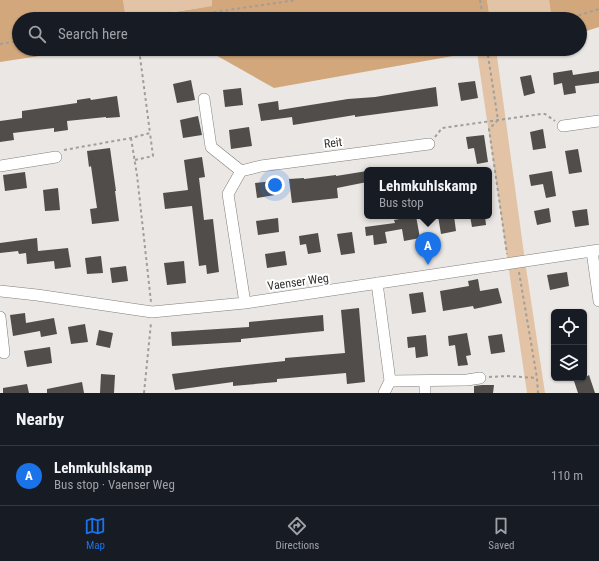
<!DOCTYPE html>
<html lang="en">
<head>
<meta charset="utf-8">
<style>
	:root { --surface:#171b24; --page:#242831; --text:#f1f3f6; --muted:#9ea1a6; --line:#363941; --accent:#1a73e8 }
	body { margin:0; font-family:"Roboto Condensed",sans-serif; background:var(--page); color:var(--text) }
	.controls { position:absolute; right:12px; bottom:12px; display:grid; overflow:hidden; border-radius:6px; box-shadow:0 1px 3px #0004 }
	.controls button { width:36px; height:36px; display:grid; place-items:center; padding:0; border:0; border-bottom:1px solid var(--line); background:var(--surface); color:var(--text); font:20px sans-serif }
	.you { position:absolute; left:275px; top:185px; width:14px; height:14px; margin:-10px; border:3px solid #fff; border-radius:50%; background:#1a73e8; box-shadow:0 0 0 6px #1a73e833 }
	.badge { display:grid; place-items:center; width:26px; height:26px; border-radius:50%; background:var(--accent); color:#fff; font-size:13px; font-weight:700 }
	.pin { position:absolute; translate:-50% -33px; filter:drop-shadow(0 1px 2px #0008) }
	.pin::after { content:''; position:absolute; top:21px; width:14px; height:12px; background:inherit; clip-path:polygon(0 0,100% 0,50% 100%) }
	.popup { position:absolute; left:364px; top:167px; width:128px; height:52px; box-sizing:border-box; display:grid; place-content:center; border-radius:6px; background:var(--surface); filter:drop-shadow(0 1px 3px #0005); font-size:13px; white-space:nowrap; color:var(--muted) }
	.popup b { font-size:15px; color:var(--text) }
	.popup::after { content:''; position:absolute; left:50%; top:100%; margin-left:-8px; border:8px solid transparent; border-top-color:var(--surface) }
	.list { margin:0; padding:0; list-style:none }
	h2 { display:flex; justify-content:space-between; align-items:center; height:52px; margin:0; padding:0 16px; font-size:17px }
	h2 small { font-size:13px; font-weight:400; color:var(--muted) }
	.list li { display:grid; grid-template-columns:26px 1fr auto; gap:12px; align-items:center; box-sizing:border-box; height:60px; padding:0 16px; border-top:1px solid var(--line) }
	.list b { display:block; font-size:15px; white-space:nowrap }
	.list p { margin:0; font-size:13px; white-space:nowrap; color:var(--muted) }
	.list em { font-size:13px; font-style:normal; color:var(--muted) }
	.icon { flex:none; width:22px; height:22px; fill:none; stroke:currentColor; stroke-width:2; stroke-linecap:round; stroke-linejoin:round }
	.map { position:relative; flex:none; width:599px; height:393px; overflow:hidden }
	.search { position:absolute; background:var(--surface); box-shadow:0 1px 3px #0004; left:12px; right:12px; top:12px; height:44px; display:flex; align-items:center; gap:10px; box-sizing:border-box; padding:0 14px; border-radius:22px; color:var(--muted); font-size:15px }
	.sheet { height:112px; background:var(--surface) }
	nav { display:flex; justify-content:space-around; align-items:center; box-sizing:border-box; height:56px; border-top:1px solid var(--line); background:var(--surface); font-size:11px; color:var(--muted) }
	nav a { display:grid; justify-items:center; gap:2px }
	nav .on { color:var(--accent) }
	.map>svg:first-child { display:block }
	.green { fill:#e2c3a5 }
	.forest { fill:#d2a77c }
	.building { fill:#504d4b }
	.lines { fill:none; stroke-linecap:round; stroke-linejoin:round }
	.minor-casing { stroke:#817f7c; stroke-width:12 }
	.path { stroke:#a09e9b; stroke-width:2; stroke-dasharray:3 3; stroke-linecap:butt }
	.minor { stroke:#fff; stroke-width:11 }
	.labels { text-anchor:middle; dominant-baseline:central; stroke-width:4; stroke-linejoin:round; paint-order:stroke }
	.street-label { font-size:12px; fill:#353332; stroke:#fff }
</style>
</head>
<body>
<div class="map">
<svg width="599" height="393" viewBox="0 0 599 393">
	<rect width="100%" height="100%" fill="#eae7e4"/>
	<!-- green -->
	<path class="green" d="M123,0h89l1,6 -87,13z
		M487,0h62l2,14 -28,5h-33z
		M492,49h4l29,212 20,132h-18l-50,-341z"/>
	<!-- forest -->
	<path class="forest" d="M0,0h123l3,19h-107v30h66l-85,13z
		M212,0h275l3,19h-359l81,-13z
		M549,0h50v27l-19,6v-14h-57l28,-5z
		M205,49h287l-218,39z"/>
	<!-- building -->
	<path class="building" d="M572,70l1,5 26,-4v12l-24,3 1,7 -12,2 -2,-12 -8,2 -1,-12z
		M531,75l4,18 -11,3 -4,-19z
		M191,80l4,20 -18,3 -4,-19z
		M475,81l3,17 -17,3 -3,-18z
		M436,87l2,19 -83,11v-2l-62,10 -1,-8 -31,4 -3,-17 20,-3 1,9 69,-11 27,-2z
		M241,88l2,17 -18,2 -2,-17z
		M117,96l3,21 -14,1v-1l-39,4 1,9 -14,2v-4l-41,5 1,7 -14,2v-21l22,-3v-7l55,-8v-3l13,-2 1,2z
		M198,116l4,19 -19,3 -3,-18z
		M249,127l3,19 -21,3 -2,-19z
		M543,129l3,19 -13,2 -3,-18z
		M484,135l4,27 -11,2 -3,-16 -6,1 -2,-12z
		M110,148l6,43h-1l4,30 -27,3 -2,-15 7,-1 -6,-42 -2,1 -2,-16z
		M578,149l4,23 -13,2 -4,-23z
		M202,157l3,20 -6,1 5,42 9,-1 6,53 -12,2 -1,-9 -7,1 -7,-60 -27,3 -2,-16 25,-3 -4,-30z
		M367,171v11l-30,6 1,10 -46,5 -3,-24 15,-1v1l32,-4v1z
		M552,171l4,25 -10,2 -3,-14 -12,2 -2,-11z
		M25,172l2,16 -22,3 -2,-16z
		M273,181l2,14 -18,3 -2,-15z
		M58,188l2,22 -15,1 -2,-21z
		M549,208l2,14 -14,3 -3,-14z
		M587,209l2,16 -14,2 -3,-16z
		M416,216l4,22 -16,3 -2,-12 -17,3 2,11 -13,2 -1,-10 -7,1 -1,-9 30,-4 -1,-3z
		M438,216h16l2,15 -15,3z
		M470,216h15l1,9 -14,2z
		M278,218l1,14 -21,3 -2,-14z
		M352,232l3,21 -14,2 -4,-21z
		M318,233l3,19 -13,2 -2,-10 -6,1 -1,-9z
		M37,238l1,13 30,-3 3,19 -16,2 -1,-8 -27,3 -1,-11 -7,1 -1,-3 -18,2v-10z
		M285,251l2,14 -20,3 -2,-14z
		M101,256l2,17 -16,1 -2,-16z
		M184,261l2,22 -19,2 -3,-22z
		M126,266l2,15 -16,2 -2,-15z
		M567,272l2,14 -19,4 -3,-15z
		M478,279l2,12 18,-3 4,15 -28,6 -1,-3 -30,5 -3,-20 29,-5 -1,-5z
		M423,292l3,20 -14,2 -3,-20z
		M359,308l6,74 -18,2 -1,-11 -69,6v3l-44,4v-4l-58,8 -3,-16 48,-6 65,-7v-3l60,-5 -4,-43z
		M25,313l1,10 28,-5 3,16 -16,3 -1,-6 -27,5 -3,-21z
		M323,315l1,16 -83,8v3l-69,4 -1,-14 78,-5v-5z
		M85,324l3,18 -17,2 -3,-17z
		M99,330l14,3 -3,15 -14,-3z
		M467,333l4,22 -5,1 2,9 -10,1 -3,-21 -6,1 -1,-10z
		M502,334l3,18 -14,2 -3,-18z
		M426,335l2,21 -12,2 -1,-11 -7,1 -1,-11z
		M50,347l2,16 -25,4 -3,-16z
		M101,374l14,1 -1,18h-14z
		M589,375l6,18h-17l-5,-15h11z
		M82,382l2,11h-37v-4z
		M27,384l2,9h-26v-5z
		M482,385h12l-1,8h-19v-7z"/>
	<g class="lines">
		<defs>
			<path id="minor" d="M204,99l7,48 30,24
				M563,126l36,-5
				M0,166l56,-9
				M592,251l7,50
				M377,283l13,98 -6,12
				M0,291l37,4 115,17 93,-9 354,-53
				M245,303l-17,-109 13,-23 20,-5 168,-22
				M0,317l4,36
				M390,381l77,-1 13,-2
				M425,381v12"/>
		</defs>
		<!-- minor casing -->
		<use href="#minor" class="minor-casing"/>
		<!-- path -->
		<path class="path" d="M480,0l3,19
			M166,19l131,-19
			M567,19l32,-10
			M0,44l19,-3
			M487,49l11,71 -9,9 18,125
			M435,137l7,-9 99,-14h4l10,7
			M131,138l6,37 14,127
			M64,150l67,-12 19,-5 -11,-84
			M135,160l18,-4 -3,-23
			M519,272l18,106 1,15
			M489,377l18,-1 30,2
			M144,393l7,-70"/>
		<!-- minor -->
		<use href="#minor" class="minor"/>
	</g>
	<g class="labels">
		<!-- street labels -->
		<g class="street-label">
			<text transform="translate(333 143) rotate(-7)">Reit</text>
			<text transform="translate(298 282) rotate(-8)">Vaenser Weg</text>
		</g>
	</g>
</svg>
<div class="controls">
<button><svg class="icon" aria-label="locate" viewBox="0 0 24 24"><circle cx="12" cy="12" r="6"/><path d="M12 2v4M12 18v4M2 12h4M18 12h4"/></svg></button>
<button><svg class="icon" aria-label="layers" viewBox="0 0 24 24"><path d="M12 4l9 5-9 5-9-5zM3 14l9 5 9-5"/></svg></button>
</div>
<div class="you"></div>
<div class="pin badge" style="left:428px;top:265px">A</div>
<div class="popup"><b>Lehmkuhlskamp</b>Bus stop</div>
<div class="search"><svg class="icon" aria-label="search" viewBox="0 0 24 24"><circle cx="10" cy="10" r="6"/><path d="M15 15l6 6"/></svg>Search here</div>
</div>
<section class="sheet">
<h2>Nearby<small></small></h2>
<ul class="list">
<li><span class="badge">A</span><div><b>Lehmkuhlskamp</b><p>Bus stop · Vaenser Weg</p></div><em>110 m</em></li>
</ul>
</section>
<nav>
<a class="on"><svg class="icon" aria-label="map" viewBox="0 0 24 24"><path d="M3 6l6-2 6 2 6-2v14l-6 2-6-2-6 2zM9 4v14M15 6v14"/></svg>Map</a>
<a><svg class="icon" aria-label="directions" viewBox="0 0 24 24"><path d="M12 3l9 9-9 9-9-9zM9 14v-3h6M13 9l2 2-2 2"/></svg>Directions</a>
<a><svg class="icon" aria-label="saved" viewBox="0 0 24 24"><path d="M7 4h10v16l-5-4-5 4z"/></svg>Saved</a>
</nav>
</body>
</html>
